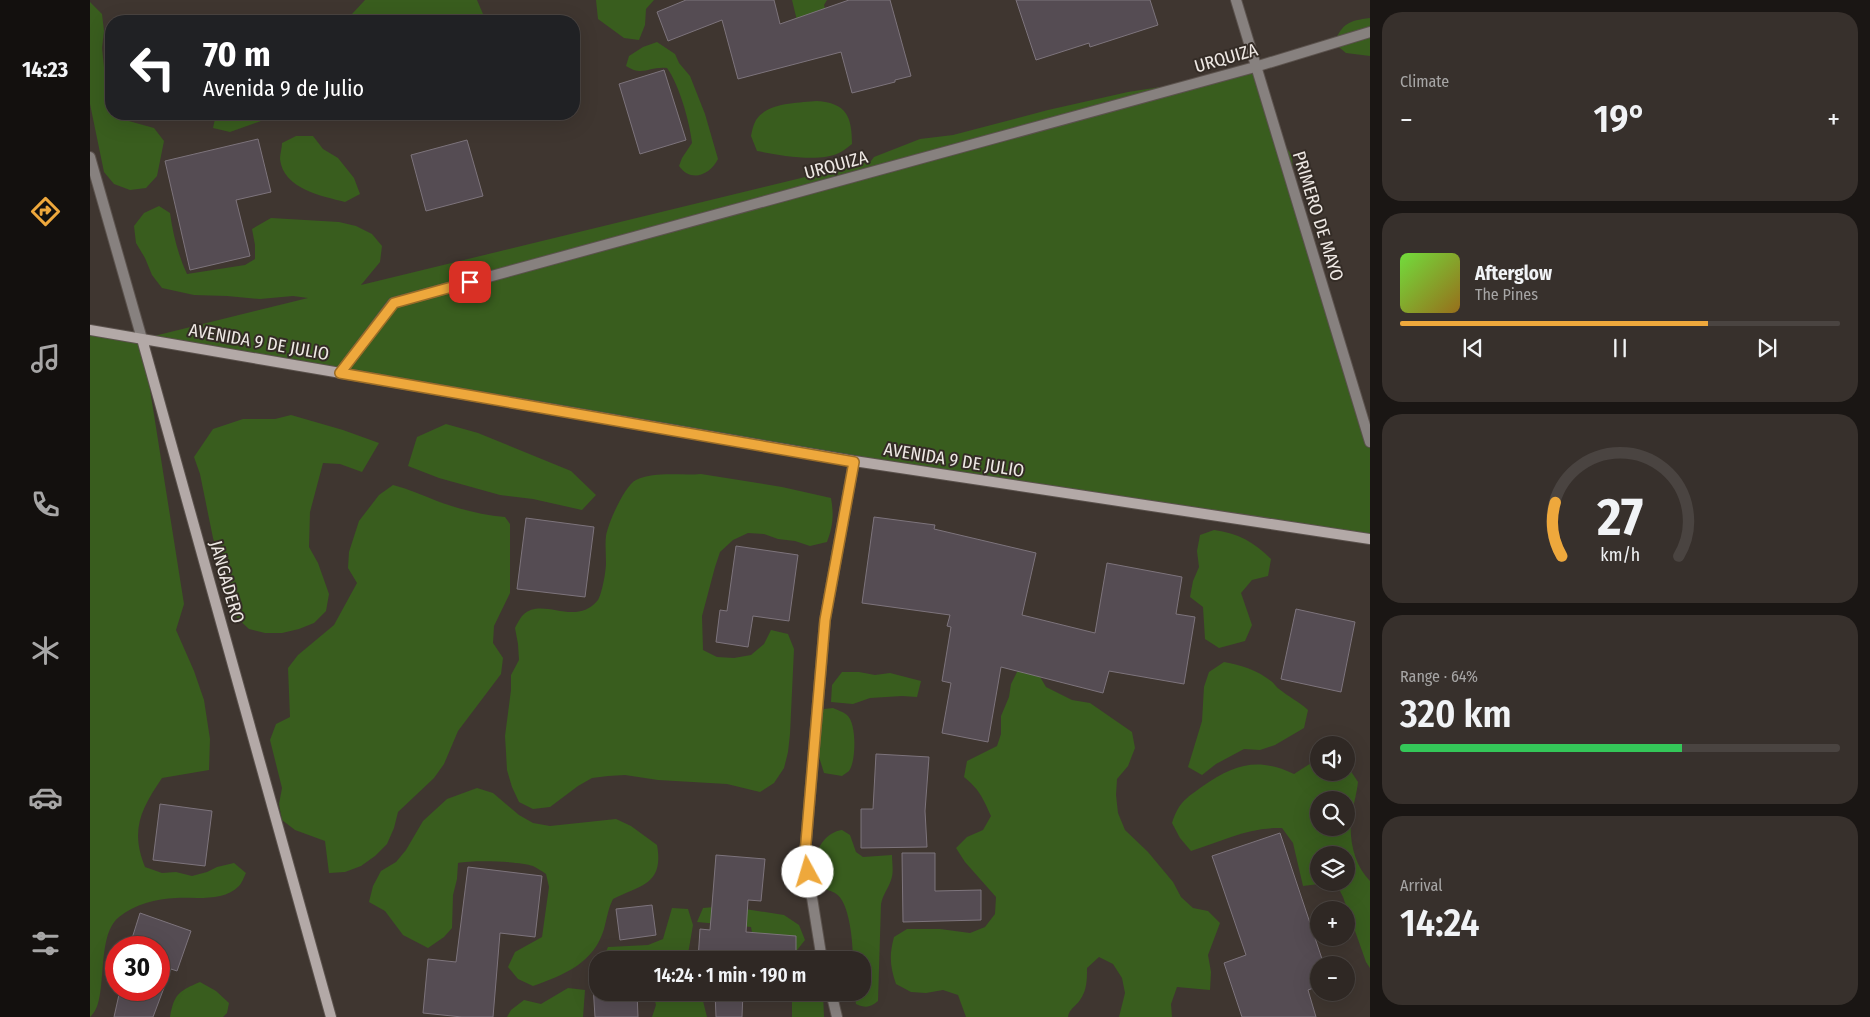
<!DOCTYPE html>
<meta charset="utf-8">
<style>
:root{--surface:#2f2824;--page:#37302c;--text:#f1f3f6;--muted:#a7a6a6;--line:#4a4441;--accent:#eea83c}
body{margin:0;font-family:"Fira Sans Condensed",sans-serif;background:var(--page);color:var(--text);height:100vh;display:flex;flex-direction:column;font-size:19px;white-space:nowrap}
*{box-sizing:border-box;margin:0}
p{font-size:16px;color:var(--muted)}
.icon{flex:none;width:28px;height:28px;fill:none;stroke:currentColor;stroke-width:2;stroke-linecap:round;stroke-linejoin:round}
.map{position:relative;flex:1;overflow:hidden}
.details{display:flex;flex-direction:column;gap:12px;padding:12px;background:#1a1614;width:500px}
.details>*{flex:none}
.top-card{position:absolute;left:15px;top:15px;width:475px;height:105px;border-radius:20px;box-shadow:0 5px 20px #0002,0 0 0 1px var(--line);background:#202124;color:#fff;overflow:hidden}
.buttons{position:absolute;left:1220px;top:736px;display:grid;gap:10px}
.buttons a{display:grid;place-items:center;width:45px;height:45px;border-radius:50%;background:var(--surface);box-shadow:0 5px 20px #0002,0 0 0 1px var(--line);font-size:25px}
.speed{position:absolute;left:15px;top:936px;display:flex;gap:10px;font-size:25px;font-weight:700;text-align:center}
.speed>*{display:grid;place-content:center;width:65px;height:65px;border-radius:50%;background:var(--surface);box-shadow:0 5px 20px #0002,0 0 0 1px var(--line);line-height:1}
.speed .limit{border:8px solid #d22;background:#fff;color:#111}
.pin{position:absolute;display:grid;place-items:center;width:42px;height:42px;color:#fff;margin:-21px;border-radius:10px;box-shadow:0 2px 8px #0006}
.me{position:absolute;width:55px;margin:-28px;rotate:354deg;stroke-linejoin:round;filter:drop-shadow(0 0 4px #0008)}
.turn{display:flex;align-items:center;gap:18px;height:105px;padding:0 15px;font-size:22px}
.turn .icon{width:65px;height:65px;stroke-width:2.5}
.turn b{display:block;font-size:35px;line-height:42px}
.big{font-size:38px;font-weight:600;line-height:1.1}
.details .tile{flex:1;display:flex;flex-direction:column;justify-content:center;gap:8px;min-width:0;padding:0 18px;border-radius:20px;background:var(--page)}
.details .dial{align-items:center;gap:0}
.dial svg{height:130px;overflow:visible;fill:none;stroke:var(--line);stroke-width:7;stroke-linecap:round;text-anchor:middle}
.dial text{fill:var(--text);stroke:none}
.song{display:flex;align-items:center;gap:15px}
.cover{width:60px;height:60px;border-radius:8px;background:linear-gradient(135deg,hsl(100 70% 55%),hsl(40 70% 35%))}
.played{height:5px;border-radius:2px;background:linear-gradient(90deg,var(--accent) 70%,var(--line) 70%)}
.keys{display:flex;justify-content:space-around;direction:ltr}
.heat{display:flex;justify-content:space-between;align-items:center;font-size:28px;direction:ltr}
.charge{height:8px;border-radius:4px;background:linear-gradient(90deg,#34c759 64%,var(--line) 0)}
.trip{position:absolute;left:499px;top:951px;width:282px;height:50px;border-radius:20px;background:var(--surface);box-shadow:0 5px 20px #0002,0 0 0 1px var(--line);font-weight:600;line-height:50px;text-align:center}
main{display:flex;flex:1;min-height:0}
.menu{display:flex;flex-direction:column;width:90px;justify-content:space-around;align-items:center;background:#13100e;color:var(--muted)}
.menu .icon{width:35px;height:35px}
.menu .on{color:var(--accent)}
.menu b{font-size:22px;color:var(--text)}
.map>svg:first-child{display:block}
.green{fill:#395d1e;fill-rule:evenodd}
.building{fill:#554c53;stroke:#7d747c}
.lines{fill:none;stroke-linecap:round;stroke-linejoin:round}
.street-casing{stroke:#5b524d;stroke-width:12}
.secondary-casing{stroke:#5b524d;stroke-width:12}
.street{stroke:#87817f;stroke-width:10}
.secondary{stroke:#b3a9a7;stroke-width:10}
.route-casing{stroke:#9b6d27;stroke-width:12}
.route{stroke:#eea83c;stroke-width:9}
.labels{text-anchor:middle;stroke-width:4;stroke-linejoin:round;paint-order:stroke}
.street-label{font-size:18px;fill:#eee8e4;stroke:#342c26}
</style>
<main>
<nav class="menu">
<b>14:23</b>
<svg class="icon on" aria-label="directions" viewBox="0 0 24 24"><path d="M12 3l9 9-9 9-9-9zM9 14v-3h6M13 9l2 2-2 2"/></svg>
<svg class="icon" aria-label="music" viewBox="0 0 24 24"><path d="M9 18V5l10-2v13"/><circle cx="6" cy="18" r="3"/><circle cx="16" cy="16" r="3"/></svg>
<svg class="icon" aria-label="phone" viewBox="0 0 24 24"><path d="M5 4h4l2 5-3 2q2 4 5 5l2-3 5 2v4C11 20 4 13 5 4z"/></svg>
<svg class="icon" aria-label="climate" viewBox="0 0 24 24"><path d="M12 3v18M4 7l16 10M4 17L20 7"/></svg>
<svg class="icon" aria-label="car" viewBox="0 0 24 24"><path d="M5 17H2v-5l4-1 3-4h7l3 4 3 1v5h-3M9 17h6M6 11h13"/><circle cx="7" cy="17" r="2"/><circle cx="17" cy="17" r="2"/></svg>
<svg class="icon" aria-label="filters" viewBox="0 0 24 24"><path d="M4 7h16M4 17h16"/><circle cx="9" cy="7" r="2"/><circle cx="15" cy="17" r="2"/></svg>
</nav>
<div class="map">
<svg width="1280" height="1017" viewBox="0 0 1280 1017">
<rect width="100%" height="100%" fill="#3f3630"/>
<path class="green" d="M275 0H387L393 14 390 21H251L262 14Z
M506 0H564L556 9 555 25 549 40 534 38 508 19Z
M702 0H737L734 5 739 21 710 33Z
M0 2 12 14 14 31 12 48 14 67 21 85V114H33L35 120 64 128 74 141 67 176 56 188 40 190 24 184 14 172 0 104Z
M1280 18V56L1256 53 1244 43C1253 23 1258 21 1280 18Z
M567 42 585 54 589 63 600 76 615 114 628 159C620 175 601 183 589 166L592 158 602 143C600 123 589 84 577 68 559 66 553 77 536 66L539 56 553 47Z
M1165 67 1188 141 1199 151 1202 157 1204 190 1280 435V539L764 461 52 339 94 604 86 630 104 671 114 700 120 739 119 770 72 778C51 809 40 830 55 867L72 873 86 872 102 876 117 872 127 867 144 863 156 873C154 877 152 883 149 886 134 902 105 897 86 898 66 899 45 904 29 917 4 937 20 1002 0 1017V330L52 339 218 298 203 296 170 299 137 296 104 295 72 288 62 275 55 258 46 243 44 226 54 213 69 206 80 213C83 234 88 255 97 274L155 265 165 259V245L162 229 181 218 249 222 266 226 282 234 292 246 290 262 271 285 781 161 784 157 830 139 863 135 958 110 1038 92 1070 87 1073 90Z
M727 101C756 103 762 116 762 144 758 147 753 151 749 153 728 163 689 155 667 151L661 136C662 131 663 125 666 120 678 102 708 103 727 101Z
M126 114H300L285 121H267L251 118 202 115 185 116 140 132 123 128Z
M206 136H223L233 149 248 158 264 178 270 194 255 202C232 196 193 189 190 159 190 154 192 148 192 143Z
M201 415 253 430 289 443 272 472 250 464 233 463 220 512 219 547 228 563 239 594 236 611 224 623 209 629 192 633H175L159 629 147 618 134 586 128 553 123 538 110 474 104 457 123 429 153 419H185Z
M356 424 388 433 481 471 506 495 492 510 443 499 410 495 349 478 318 466 327 437Z
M611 474 692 487 741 498C744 515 743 526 737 542L720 546 705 541 688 539 674 534 658 533 643 540 630 552 625 567 612 616 613 650 627 657 644 658 661 655 674 644 681 630 698 634 704 649 700 734 698 752 694 768 684 783 670 792 637 784 568 780 535 775 518 776 502 778 488 786 460 807 443 809 429 802 422 787 417 770 416 752 415 736 421 690V675L429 660 428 644 425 628C427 624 430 618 433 615 453 596 485 628 508 600 512 594 516 571 516 563 516 554 515 545 516 536 518 523 535 485 546 480 565 471 591 476 611 474Z
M303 485C318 489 332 495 347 501 368 509 392 515 415 517L420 524V593L404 626 403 643 413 658 411 674 368 731 354 764 344 778 308 812 304 828 297 844 285 856 271 866 255 872 239 873 235 841 205 830 192 820 189 804 192 788 180 740 186 724 200 717 198 668 208 655 244 625 267 583 258 568 259 552 269 521 289 495Z
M1124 530C1148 533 1164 542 1181 559L1178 576 1162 580 1151 593 1162 625 1155 641 1129 648 1115 639 1113 607 1100 597 1103 581 1109 567 1107 551 1110 535Z
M1134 662C1151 665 1167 670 1181 681 1184 683 1186 687 1189 689 1199 697 1208 701 1218 710L1214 728 1185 745 1170 750 1154 749 1126 764 1112 775 1098 767 1112 721 1114 687 1119 672Z
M942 663 956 687 982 700 1000 703 1042 732 1045 748 1038 766 1027 779 1026 795 1028 813 1035 830 1058 852 1083 882 1091 897 1103 908 1118 911 1130 923 1118 955 1121 972 1120 990 1087 987 1081 1004 1082 1017H1029L1035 993 1032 978 1023 964 1009 957 997 968C997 980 997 990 990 1000 986 1006 979 1009 978 1017H876L868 995 853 990 836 993 821 992 806 984C800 967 799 955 804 937L817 929H850L880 933 895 927 905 914 906 897 875 862 866 848 877 837 893 830 901 816C893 798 889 789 874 777L877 761 907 746 911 734V716L919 697 921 684 929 668Z
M752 672H769L785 675 800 673 831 681 827 697 812 696 780 698 763 704 741 702 742 685Z
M743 708C747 710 754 712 757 715 767 723 766 762 759 771 757 773 754 774 752 776L734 773 729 757V741L731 733 730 716 734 709Z
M1229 758V772H1256V764L1268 782C1267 792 1264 802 1262 813 1258 836 1263 864 1280 881V968L1276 962 1253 897 1246 883 1256 882V855H1229V882L1237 883 1213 886 1203 843 1192 828C1159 827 1132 841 1101 851L1090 838 1082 823C1089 802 1095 799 1113 786 1144 764 1169 757 1204 774ZM1229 800H1256V828H1229Z
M387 788 403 793 429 815 443 823 460 826 526 819 541 826 567 845C574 884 552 885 523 899 518 909 517 918 514 929 504 963 474 975 443 986L428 979 418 967 425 952 452 937 459 887 456 874C452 871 447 868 443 866 429 861 383 860 368 863L367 879 363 895 362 928 354 937 338 948 313 935 295 911 279 902 283 886 291 871 306 862 316 850 333 821 357 799Z
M752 830 760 835 766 852 773 857 802 855C802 863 804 872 801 880 798 889 793 894 791 904L788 1001C780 1008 775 1008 766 1004L764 993 772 992V960H763C763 944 760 901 745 893 740 890 735 890 730 887 728 879 725 871 725 863 726 847 737 832 752 830Z
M636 906 694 915 709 925 715 940 704 954 663 938 661 927 607 922 613 908Z
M582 908 598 909 603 925 597 960H512L518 947 558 945 573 939Z
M110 982 126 991 139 1003 137 1013 133 1017H80C84 994 89 991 110 982Z
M478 988 495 990 493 1017H417L421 1010 434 1000 451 1004Z
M563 993H611L617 1017H562L566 1005Z
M700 993H733L734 1017H702V998Z"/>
<path class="building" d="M596 0H684L690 24 759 0H800L821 76 805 80V82L762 93 751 52 648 79 632 20 578 41 567 12Z
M926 0H1060L1068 25 1000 47 999 43 946 60Z
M574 70 596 140 550 154 529 84Z
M168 139 181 192 146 200 160 256 100 270 75 161Z
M377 140 393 196 336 211 321 155Z
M784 517 845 525 844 529 946 553 932 615 1005 633 1017 563 1092 577 1086 614 1105 617 1094 684 1019 671 1013 693 911 667 898 742 852 733 861 683 852 681 861 627 857 626 860 615 772 603Z
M436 518 504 527 495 597 427 589Z
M646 546 708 555 699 621 663 616 658 647 626 642 630 610 637 611Z
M1206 609 1265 622 1251 692 1191 679Z
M786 754 839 757 835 811 837 847 771 848V809H783Z
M70 804 122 811 115 866 63 860Z
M1190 833 1234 965H1229V986L1218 990 1226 1017H1152L1134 963 1156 955 1122 856Z
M812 853H845V891L891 890V920L813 922Z
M626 855 675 859 671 901 658 900 656 932 706 936V960H608L610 929 620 930Z
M378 867 452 876 445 937 410 933 403 1017H372L333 1013 338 959 366 962Z
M562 905 566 935 530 940 526 909Z
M50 913 101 931 87 971 81 969 63 1017H24L30 990H69V948H39Z
M503 985H508V992H547L548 1017H505Z
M625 992H653L652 1017H626Z"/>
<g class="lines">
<g class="street-casing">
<path id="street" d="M1146 0 1280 442
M0 157 52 339
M250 373 303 303 1165 67 1280 32
M732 960 715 854 735 620 764 461
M741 992 747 1017"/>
</g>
<g class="secondary-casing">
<path id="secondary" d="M0 330 764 461 1280 539
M52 339 241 1017"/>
</g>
<use href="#street" class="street"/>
<use href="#secondary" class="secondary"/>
</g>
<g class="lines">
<g class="route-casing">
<path id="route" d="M380 282 304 303 250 373 764 462 735 620 715 854 718 872"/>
</g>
<use href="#route" class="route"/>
</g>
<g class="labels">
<g class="street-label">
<text transform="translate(1136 58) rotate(-16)" y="6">URQUIZA</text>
<text transform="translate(746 165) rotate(-15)" y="6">URQUIZA</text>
<text transform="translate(1228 216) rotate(73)" y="6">PRIMERO DE MAYO</text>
<text transform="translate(169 342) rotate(10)" y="6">AVENIDA 9 DE JULIO</text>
<text transform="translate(864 460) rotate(9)" y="6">AVENIDA 9 DE JULIO</text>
<text transform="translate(137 582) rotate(74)" y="6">JANGADERO</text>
</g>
</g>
</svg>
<div class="buttons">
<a><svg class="icon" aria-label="sound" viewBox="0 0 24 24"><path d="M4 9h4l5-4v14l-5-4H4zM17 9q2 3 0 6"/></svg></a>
<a><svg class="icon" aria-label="search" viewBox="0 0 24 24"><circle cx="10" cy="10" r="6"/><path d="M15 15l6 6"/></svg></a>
<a><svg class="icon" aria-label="layers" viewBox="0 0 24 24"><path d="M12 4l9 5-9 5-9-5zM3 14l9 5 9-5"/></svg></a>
<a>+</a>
<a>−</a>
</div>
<div class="speed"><div class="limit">30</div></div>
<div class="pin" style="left:380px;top:282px;background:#d93025"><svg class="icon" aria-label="arrive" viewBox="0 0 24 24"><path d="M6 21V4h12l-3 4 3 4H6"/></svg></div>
<svg class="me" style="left:718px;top:872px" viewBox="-20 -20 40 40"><circle r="19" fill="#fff"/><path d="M0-13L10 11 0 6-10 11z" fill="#eea83c"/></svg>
<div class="trip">14:24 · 1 min · 190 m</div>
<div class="top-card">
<div class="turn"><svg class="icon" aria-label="left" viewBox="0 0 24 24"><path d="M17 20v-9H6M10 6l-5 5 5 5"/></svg><div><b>70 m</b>Avenida 9 de Julio</div></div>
</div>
</div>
<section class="details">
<div class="tile"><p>Climate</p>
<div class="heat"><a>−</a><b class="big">19°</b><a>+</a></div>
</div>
<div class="tile">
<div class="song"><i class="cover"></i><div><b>Afterglow</b><p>The Pines</p></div></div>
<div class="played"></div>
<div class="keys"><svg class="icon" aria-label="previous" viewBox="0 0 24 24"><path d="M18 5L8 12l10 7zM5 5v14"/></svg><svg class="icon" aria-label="pause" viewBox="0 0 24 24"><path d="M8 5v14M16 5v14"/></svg><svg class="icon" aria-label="next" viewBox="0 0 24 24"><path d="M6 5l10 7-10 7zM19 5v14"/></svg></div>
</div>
<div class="tile dial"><svg viewBox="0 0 100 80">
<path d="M14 69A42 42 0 1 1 86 69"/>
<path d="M14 69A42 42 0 0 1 10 36" stroke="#eea83c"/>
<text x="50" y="56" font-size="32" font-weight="700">27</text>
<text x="50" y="72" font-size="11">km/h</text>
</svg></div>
<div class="tile"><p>Range · 64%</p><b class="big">320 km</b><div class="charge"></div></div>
<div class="tile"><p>Arrival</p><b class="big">14:24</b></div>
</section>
</main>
